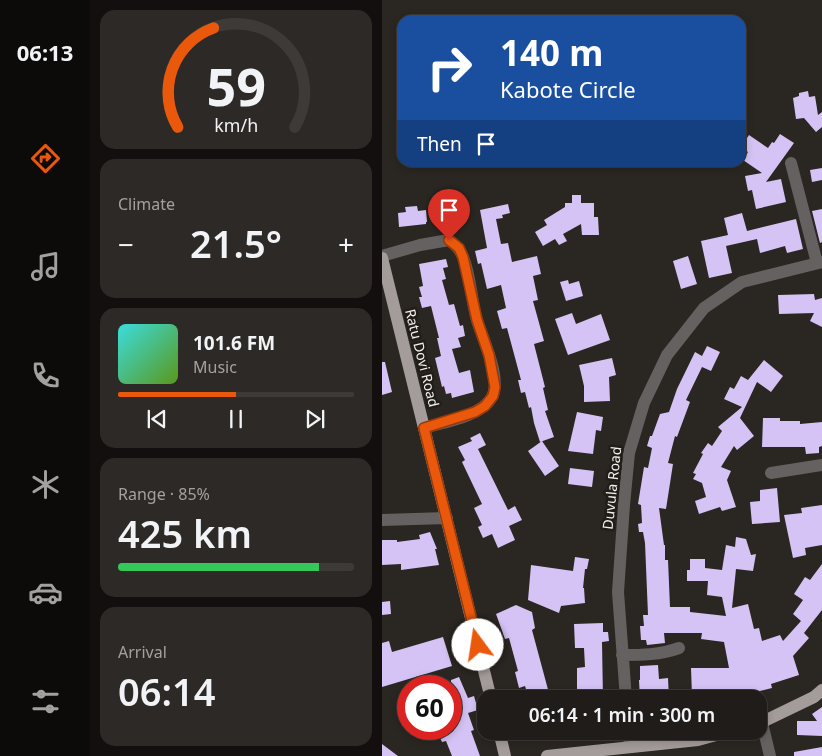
<!DOCTYPE html>
<meta charset="utf-8">
<style>
:root{--surface:#201c19;--page:#2d2926;--text:#f1f3f6;--muted:#a2a1a2;--line:#3d3a38;--accent:#ea580c}
body{margin:0;font-family:"Noto Sans",sans-serif;background:var(--page);color:var(--text);height:100vh;display:flex;flex-direction:column;font-size:19px;white-space:nowrap}
*{box-sizing:border-box;margin:0}
p{font-size:16px;color:var(--muted)}
.icon{flex:none;width:28px;height:28px;fill:none;stroke:currentColor;stroke-width:2;stroke-linecap:round;stroke-linejoin:round}
.map{position:relative;flex:1;overflow:hidden}
.sheet{display:flex;flex-direction:column;gap:10px;padding:10px;background:#120f0e;width:292px}
.sheet>*{flex:none}
.hud{position:absolute;left:15px;top:15px;width:349px;height:152px;border-radius:15px;box-shadow:0 2px 8px #0003,0 0 0 1px var(--line);background:#1a4fa0;color:#fff;overflow:hidden}
.speed{position:absolute;left:15px;top:675px;display:flex;gap:10px;font-size:25px;font-weight:700;text-align:center}
.speed>*{display:grid;place-content:center;width:65px;height:65px;border-radius:50%;background:var(--surface);box-shadow:0 2px 8px #0003,0 0 0 1px var(--line);line-height:1}
.speed .limit{border:8px solid #d22;background:#fff;color:#111}
.pin{position:absolute;display:grid;place-items:center;width:42px;height:42px;color:#fff;margin:-51px -21px;border-radius:50% 50% 50% 0;rotate:-45deg;box-shadow:0 0 5px #0007}
.pin .icon{rotate:45deg}
.me{position:absolute;width:55px;margin:-28px;rotate:346deg;stroke-linejoin:round;filter:drop-shadow(0 0 4px #0008)}
.turn{display:flex;align-items:center;gap:18px;height:105px;padding:0 20px;font-size:22px}
.turn .icon{width:65px;height:65px;stroke-width:2.5}
.turn b{display:block;font-size:35px;line-height:42px}
.then{display:flex;align-items:center;height:48px;padding:0 20px;background:#0003;gap:10px;font-size:19px}
.big{font-size:38px;font-weight:600;line-height:1.1}
.sheet .tile{flex:1;display:flex;flex-direction:column;justify-content:center;gap:8px;min-width:0;padding:0 18px;border-radius:15px;background:var(--page)}
.sheet .dial{align-items:center;gap:0}
.dial svg{height:130px;overflow:visible;fill:none;stroke:var(--line);stroke-width:7;stroke-linecap:round;text-anchor:middle}
.dial text{fill:var(--text);stroke:none}
.song{display:flex;align-items:center;gap:15px}
.cover{width:60px;height:60px;border-radius:8px;background:linear-gradient(135deg,hsl(180 70% 55%),hsl(90 70% 35%))}
.played{height:5px;border-radius:2px;background:linear-gradient(90deg,var(--accent) 50%,var(--line) 50%)}
.keys{display:flex;justify-content:space-around;direction:ltr}
.heat{display:flex;justify-content:space-between;align-items:center;font-size:28px;direction:ltr}
.charge{height:8px;border-radius:4px;background:linear-gradient(90deg,#34c759 85%,var(--line) 0)}
.trip{position:absolute;left:95px;top:690px;width:290px;height:50px;border-radius:15px;background:var(--surface);box-shadow:0 2px 8px #0003,0 0 0 1px var(--line);font-weight:600;line-height:50px;text-align:center}
main{display:flex;flex:1;min-height:0}
.tab-bar{display:flex;flex-direction:column;width:90px;justify-content:space-around;align-items:center;background:#0d0b0a;color:var(--muted)}
.tab-bar .icon{width:35px;height:35px}
.tab-bar .on{color:var(--accent)}
.tab-bar b{font-size:22px;color:var(--text)}
.map>svg:first-child{display:block}
.building{fill:#d4c3f4}
.lines{fill:none;stroke-linecap:round;stroke-linejoin:round}
.minor{stroke:#656161;stroke-width:12}
.major{stroke:#a49c9b;stroke-width:12}
.route-casing{stroke:#983908;stroke-width:12}
.route{stroke:#ea580c;stroke-width:9}
.labels{text-anchor:middle;stroke-width:5;stroke-linejoin:round;paint-order:stroke}
.street-label{font-size:14px;fill:#f3f0ed;stroke:#211d18}
</style>
<main>
<nav class="tab-bar">
<b>06:13</b>
<svg class="icon on" aria-label="directions" viewBox="0 0 24 24"><path d="M12 3l9 9-9 9-9-9zM9 14v-3h6M13 9l2 2-2 2"/></svg>
<svg class="icon" aria-label="music" viewBox="0 0 24 24"><path d="M9 18V5l10-2v13"/><circle cx="6" cy="18" r="3"/><circle cx="16" cy="16" r="3"/></svg>
<svg class="icon" aria-label="phone" viewBox="0 0 24 24"><path d="M5 4h4l2 5-3 2q2 4 5 5l2-3 5 2v4C11 20 4 13 5 4z"/></svg>
<svg class="icon" aria-label="climate" viewBox="0 0 24 24"><path d="M12 3v18M4 7l16 10M4 17L20 7"/></svg>
<svg class="icon" aria-label="car" viewBox="0 0 24 24"><path d="M5 17H2v-5l4-1 3-4h7l3 4 3 1v5h-3M9 17h6M6 11h13"/><circle cx="7" cy="17" r="2"/><circle cx="17" cy="17" r="2"/></svg>
<svg class="icon" aria-label="filters" viewBox="0 0 24 24"><path d="M4 7h16M4 17h16"/><circle cx="9" cy="7" r="2"/><circle cx="15" cy="17" r="2"/></svg>
</nav>
<section class="sheet">
<div class="tile dial"><svg viewBox="0 0 100 80">
<path d="M14 69A42 42 0 1 1 86 69"/>
<path d="M14 69A42 42 0 0 1 36 8" stroke="#ea580c"/>
<text x="50" y="56" font-size="32" font-weight="700">59</text>
<text x="50" y="72" font-size="11">km/h</text>
</svg></div>
<div class="tile"><p>Climate</p>
<div class="heat"><a>−</a><b class="big">21.5°</b><a>+</a></div>
</div>
<div class="tile">
<div class="song"><i class="cover"></i><div><b>101.6 FM</b><p>Music</p></div></div>
<div class="played"></div>
<div class="keys"><svg class="icon" aria-label="previous" viewBox="0 0 24 24"><path d="M18 5L8 12l10 7zM5 5v14"/></svg><svg class="icon" aria-label="pause" viewBox="0 0 24 24"><path d="M8 5v14M16 5v14"/></svg><svg class="icon" aria-label="next" viewBox="0 0 24 24"><path d="M6 5l10 7-10 7zM19 5v14"/></svg></div>
</div>
<div class="tile"><p>Range · 85%</p><b class="big">425 km</b><div class="charge"></div></div>
<div class="tile"><p>Arrival</p><b class="big">06:14</b></div>
</section>
<div class="map">
<svg width="440" height="756" viewBox="0 0 440 756">
<rect width="100%" height="100%" fill="#2a2621"/>
<path class="building" d="M426 91 427 97 433 96 436 115 440 112V127L434 132 422 118 414 119 411 98 417 96V93Z
M398 134 412 143 384 182 399 179 404 202 374 209 370 190 366 191 363 176 380 173 361 160 366 152 359 147 367 135 386 148 390 142 392 143Z
M440 168V180L430 182 428 170Z
M190 195H199V203H212V217H216L217 235H200L199 224 181 234 185 241 177 245 173 239 161 246 153 232 165 225 162 220 183 207V203H190Z
M126 204 128 213 120 215 121 218 114 219 119 244 126 243 130 262 155 256 159 274 151 276 156 300 151 301 162 341 152 344 163 387 161 388 166 410 163 411 172 437 158 442 152 423 149 407 147 408 143 392 139 393 136 380H139L125 328 120 329 115 311 124 308 119 285 105 289 99 263 96 264 93 251 105 248 98 210Z
M35 206 36 211 44 210 45 222H44V224L17 227 16 213 24 212 23 207Z
M440 209V242L438 243 430 211Z
M360 213 365 231 414 219 421 249 405 253 403 246 378 253 375 239 344 246 350 273 327 278 319 241 346 235 342 218Z
M306 256 315 284 299 289 291 261Z
M64 259 66 267 61 268 64 279 60 280 67 305 72 304 78 326 81 325 83 336 76 338 79 347 70 349 77 373 88 370 92 392 70 398 69 393 64 394 62 386 60 387 53 358 59 356 55 338H57L49 306 40 308 37 297H40L37 287 41 286 37 264Z
M186 280 187 284 197 281 201 296 184 301 178 282Z
M432 294 433 300 440 298V327L428 321 432 313 397 314 396 295Z
M190 313 194 324 219 314 228 340 186 355 173 319Z
M325 346 338 352 329 371 320 367 304 400 308 402 295 437 293 436 286 463 291 464 284 509 277 508 282 545H283V560H286L288 607H308V612L344 616 340 597 325 595 326 581H305V570H308V559H323V568L340 570 344 545 353 547 354 537 364 539 369 555 374 554 371 571 354 569 350 608 366 604 372 629 377 628 380 641 398 635 401 641 419 621 411 614 421 600 412 594 423 577 428 580 440 564V610L422 633 427 638 411 656 417 675 389 684 390 688 349 698 310 697 309 668H347L342 642 319 639 320 633H282L283 643 265 645 264 640H259L258 626H262L261 615H266L263 543 261 532H257L256 524 260 523 259 505 256 504 262 467 266 468 270 448 265 446 268 436H270L278 414 287 412 295 389 313 352 320 356Z
M230 358 234 375 227 377 228 401 202 402V386L197 365Z
M382 360 401 376 389 392 375 382 358 418 372 436 355 450 352 446 339 467 349 471 345 480 354 507 340 511 338 507 317 514 313 501 324 497 320 483 311 479 314 474 311 473 321 454 319 453 326 443 330 446 340 431 336 427 360 407 342 399 348 387 352 389 359 376 366 380Z
M0 362H3L10 392 0 395Z
M195 412 221 417 219 431 214 430 211 454 186 451Z
M381 418H398V421H418V424L440 422V446L437 447V453L424 454 423 447H380Z
M98 433 104 445 96 449 126 510 133 506 140 520 127 526 133 540 116 548 110 534 101 538 96 527 100 525 92 508 100 504 80 462 83 460 76 447 90 441 88 438Z
M160 441 177 466 163 476 146 451Z
M188 468 212 471 210 487 186 484Z
M395 488 398 522 370 524 368 502 378 501V490Z
M440 505V545L423 548 424 555 411 558 402 515 420 513 419 508Z
M48 532 55 549H53L57 565 19 570V564L0 565V540H15V542L38 539 37 535Z
M193 557 207 559 205 569H203L201 588H202L203 603 179 606 177 613 146 600 149 565 191 571Z
M8 601 9 614 0 615V602Z
M134 605 150 612 153 628 150 630 168 697 161 699H147L143 686 137 688 133 672 136 671 127 638 123 639 114 614Z
M221 623V632H226L227 641 220 642 221 699H195V668L203 667 202 648H193L192 624Z
M61 637 70 666 0 687V643L7 641 10 652Z
M276 665 277 679 286 678 287 699H258L257 680H258V666Z
M77 677 86 698 92 696 96 710 86 713 92 730 89 731 98 756H70L64 741 60 742 54 729H69V725L71 724 69 717V680Z
M440 707V736L415 735V721H435L430 714Z
M0 744 16 756H0Z
M440 747V756H412V752Z"/>
<g class="lines">
<path class="minor" d="M409 163 435 263
M0 256 38 245 67 240C73 245 78 249 81 257 89 277 89 300 95 320 101 340 120 379 110 397 100 416 62 422 42 428
M389 473 440 465
M0 520 65 518
M240 655C259 655 278 655 297 648
M244 699 236 592 242 505 247 453 262 403 285 355 322 308 360 282 440 262
M380 723 388 756
M247 731 248 747"/>
<path class="major" d="M0 258 109 699
M376 724 432 697 440 690
M117 731 123 756
M165 756 316 740 349 731"/>
</g>
<g class="lines">
<g class="route-casing">
<path id="route" d="M67 240 77 248 81 257 95 320 107 355 113 387 111 396 103 406 93 412 42 428 96 645"/>
</g>
<use href="#route" class="route"/>
</g>
<g class="labels">
<g class="street-label">
<text transform="translate(40 358) rotate(76)" y="5">Ratu Dovi Road</text>
<text transform="translate(230 488) rotate(-84)" y="5">Duvula Road</text>
</g>
</g>
</svg>
<div class="speed"><div class="limit">60</div></div>
<div class="pin" style="left:67px;top:240px;background:#d93025"><svg class="icon" aria-label="arrive" viewBox="0 0 24 24"><path d="M6 21V4h12l-3 4 3 4H6"/></svg></div>
<svg class="me" style="left:96px;top:645px" viewBox="-20 -20 40 40"><circle r="19" fill="#fff"/><path d="M0-13L10 11 0 6-10 11z" fill="#ea580c"/></svg>
<div class="trip">06:14 · 1 min · 300 m</div>
<div class="hud">
<div class="turn"><svg class="icon" aria-label="right" viewBox="0 0 24 24"><path d="M7 20v-9h11M14 6l5 5-5 5"/></svg><div><b>140 m</b>Kabote Circle</div></div>
<div class="then">Then<svg class="icon" aria-label="arrive" viewBox="0 0 24 24"><path d="M6 21V4h12l-3 4 3 4H6"/></svg></div>
</div>
</div>
</main>
